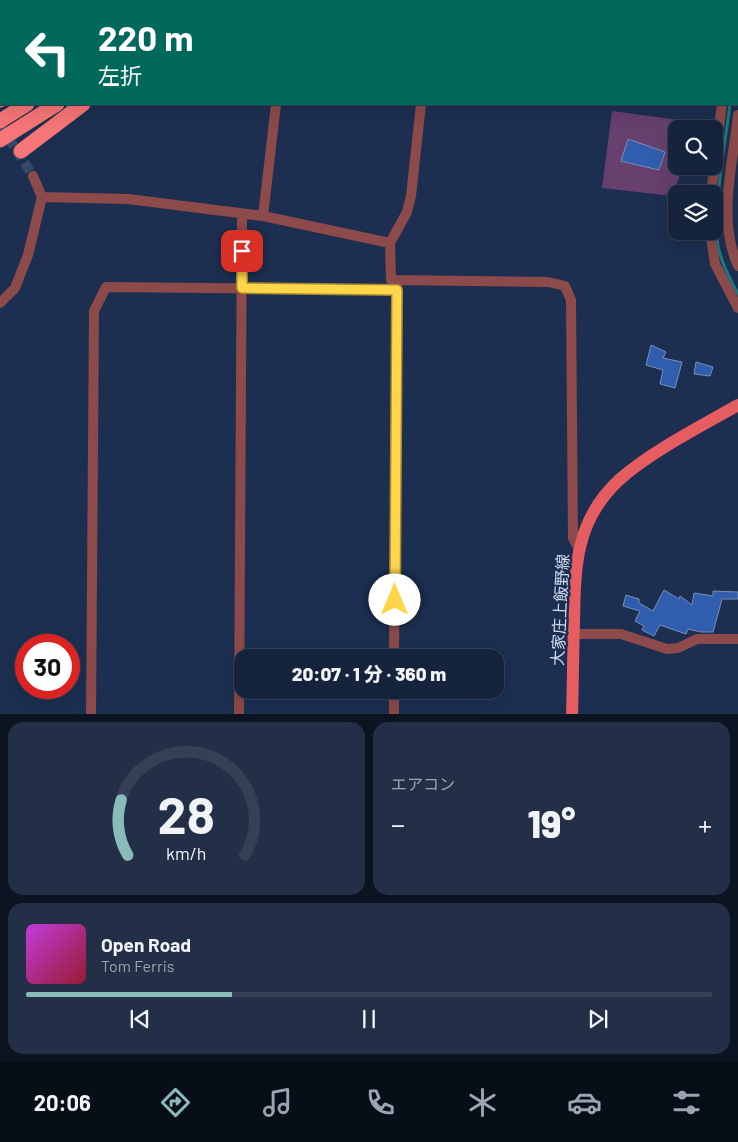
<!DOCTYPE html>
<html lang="ja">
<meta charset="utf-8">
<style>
:root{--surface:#15233c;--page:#222f47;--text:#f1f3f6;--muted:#9da4af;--line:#344056;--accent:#8bbbb9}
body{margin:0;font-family:Barlow,"Noto Sans JP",sans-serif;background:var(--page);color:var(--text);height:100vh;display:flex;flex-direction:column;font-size:19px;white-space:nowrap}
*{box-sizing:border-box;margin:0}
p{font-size:16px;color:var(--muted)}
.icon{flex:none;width:28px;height:28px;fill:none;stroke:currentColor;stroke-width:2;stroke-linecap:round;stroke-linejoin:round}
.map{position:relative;height:714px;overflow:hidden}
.side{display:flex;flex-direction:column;gap:8px;padding:8px;background:#0c1321;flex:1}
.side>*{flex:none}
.banner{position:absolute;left:0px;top:0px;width:739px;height:105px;box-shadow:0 5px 20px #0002,0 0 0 1px var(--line);background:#00695c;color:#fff;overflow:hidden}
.fabs{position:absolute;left:668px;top:120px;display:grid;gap:10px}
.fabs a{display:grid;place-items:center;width:55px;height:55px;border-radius:10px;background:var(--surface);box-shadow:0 5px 20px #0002,0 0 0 1px var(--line);font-size:25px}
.speed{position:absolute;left:15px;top:634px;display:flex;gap:10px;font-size:25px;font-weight:700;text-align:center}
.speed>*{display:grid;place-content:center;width:65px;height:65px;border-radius:50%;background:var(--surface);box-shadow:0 5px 20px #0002,0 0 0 1px var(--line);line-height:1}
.speed .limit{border:8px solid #d22;background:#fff;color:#111}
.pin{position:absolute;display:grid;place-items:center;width:42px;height:42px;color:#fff;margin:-21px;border-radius:10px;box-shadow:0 2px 8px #0006}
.me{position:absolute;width:55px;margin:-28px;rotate:0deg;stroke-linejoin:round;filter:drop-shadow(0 0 4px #0008)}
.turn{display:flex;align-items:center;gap:18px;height:105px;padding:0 15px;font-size:22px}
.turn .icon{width:65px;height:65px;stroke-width:2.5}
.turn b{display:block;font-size:35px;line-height:42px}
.big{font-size:38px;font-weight:800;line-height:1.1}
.side .tile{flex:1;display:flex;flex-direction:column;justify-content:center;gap:8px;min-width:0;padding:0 18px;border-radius:15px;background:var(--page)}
.side .dial{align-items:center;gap:0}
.dial svg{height:130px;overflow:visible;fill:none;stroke:var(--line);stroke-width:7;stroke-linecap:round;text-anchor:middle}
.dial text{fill:var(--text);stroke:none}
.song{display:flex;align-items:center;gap:15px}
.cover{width:60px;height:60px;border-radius:8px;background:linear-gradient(135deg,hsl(290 70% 55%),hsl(350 70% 35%))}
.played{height:5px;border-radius:2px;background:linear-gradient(90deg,var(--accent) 30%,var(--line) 30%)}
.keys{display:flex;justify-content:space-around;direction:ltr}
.heat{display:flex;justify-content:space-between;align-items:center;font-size:28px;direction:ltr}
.side .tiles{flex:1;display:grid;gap:8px;grid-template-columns:1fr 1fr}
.tile:last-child{grid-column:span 2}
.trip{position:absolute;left:234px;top:649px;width:270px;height:50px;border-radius:15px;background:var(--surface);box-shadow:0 5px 20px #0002,0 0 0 1px var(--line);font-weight:800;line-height:50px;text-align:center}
.menu{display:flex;height:80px;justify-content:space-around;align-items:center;background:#080e18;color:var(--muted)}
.menu .icon{width:35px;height:35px}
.menu .active{color:var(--accent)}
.menu b{font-size:22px;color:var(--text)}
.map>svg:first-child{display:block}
.green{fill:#67406e}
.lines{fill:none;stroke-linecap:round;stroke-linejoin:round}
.stream{stroke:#197a7f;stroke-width:3}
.building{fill:#305dae;stroke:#788fb7}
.minor-tunnel{stroke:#374969;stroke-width:10;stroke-dasharray:10 5;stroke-linecap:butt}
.minor{stroke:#8c4a4a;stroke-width:10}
.major{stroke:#e55d61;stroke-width:12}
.highway{stroke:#f67576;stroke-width:15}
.route-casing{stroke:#a68a30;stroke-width:12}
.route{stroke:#ffd54a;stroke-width:9}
.labels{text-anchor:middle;stroke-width:5;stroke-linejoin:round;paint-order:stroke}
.street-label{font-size:16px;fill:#d2def4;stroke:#1c2f50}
</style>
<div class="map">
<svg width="738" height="715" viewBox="0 0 738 715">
<rect width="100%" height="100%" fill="#1c2f50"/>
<path class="green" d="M612 111 686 121V129H676V166H683L673 196 602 188Z"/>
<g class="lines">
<path class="stream" d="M738 42V38
M730 104C725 146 715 194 717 237 718 257 729 277 738 294"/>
</g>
<path class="building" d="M628 139 665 152 659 170 621 161Z
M651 345 666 352 663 358 682 362 675 388 660 384 663 370 646 365Z
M696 362 713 367 710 376 694 374Z
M664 590 679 599 680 596 692 605 694 593 713 596V591L738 592V599H722L713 632H701L688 629 686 634 660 625 654 636 642 630 644 626 635 621 640 611 623 606 626 595 639 599V603L653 611Z"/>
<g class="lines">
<path class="minor-tunnel" d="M0 125 33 176"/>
<path class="minor" d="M27 0V1
M127 1 129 0
M288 1V0
M428 1V0
M735 1V0
M0 67H1
M421 104 411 196 407 212 390 243 391 280 548 282 565 286 571 300 573 538 579 549
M738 115C733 163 717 220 738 266
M711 194 722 104
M42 197 128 199 263 216 390 243
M263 216 276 104
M710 231 715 264 738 308
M0 303 15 288 28 255 42 197 33 176
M573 634H621L667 649 678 648 697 639H738
M394 658 397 284
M91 715 94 311 106 287 397 290
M239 715 242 214
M394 715V690"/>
<path class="major" d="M572 715C573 684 573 654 574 623 575 567 575 521 619 480 650 452 701 426 738 405"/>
<path class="highway" d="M182 1 184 0
M222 1 224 0
M0 100 1 99
M0 121 27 104
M0 140 57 104
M21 151 83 104"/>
</g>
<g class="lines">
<g class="route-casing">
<path id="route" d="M242 251V288L397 290 395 600"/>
</g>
<use href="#route" class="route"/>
</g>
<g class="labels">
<g class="street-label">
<text transform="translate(560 610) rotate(-87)" y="6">大家庄上飯野線</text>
</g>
</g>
</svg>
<div class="fabs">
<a><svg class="icon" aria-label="search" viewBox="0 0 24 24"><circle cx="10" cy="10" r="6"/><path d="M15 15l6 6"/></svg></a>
<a><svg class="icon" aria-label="layers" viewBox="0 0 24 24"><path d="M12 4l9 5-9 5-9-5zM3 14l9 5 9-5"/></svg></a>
</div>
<div class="speed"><div class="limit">30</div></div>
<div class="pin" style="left:242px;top:251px;background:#d93025"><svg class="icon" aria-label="arrive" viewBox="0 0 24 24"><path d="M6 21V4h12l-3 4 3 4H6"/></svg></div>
<svg class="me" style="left:395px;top:600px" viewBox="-20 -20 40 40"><circle r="19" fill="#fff"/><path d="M0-13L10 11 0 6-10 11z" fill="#ffd54a"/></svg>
<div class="trip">20:07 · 1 分 · 360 m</div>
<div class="banner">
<div class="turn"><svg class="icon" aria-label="left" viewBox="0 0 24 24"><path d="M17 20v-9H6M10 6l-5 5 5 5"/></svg><div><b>220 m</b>左折</div></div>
</div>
</div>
<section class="side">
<div class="tiles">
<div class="tile dial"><svg viewBox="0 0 100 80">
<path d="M14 69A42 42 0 1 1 86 69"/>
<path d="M14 69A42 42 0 0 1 10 35" stroke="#8bbbb9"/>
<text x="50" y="56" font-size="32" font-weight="700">28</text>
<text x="50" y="72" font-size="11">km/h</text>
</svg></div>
<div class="tile"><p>エアコン</p>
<div class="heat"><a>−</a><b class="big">19°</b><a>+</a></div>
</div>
<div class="tile">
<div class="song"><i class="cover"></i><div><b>Open Road</b><p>Tom Ferris</p></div></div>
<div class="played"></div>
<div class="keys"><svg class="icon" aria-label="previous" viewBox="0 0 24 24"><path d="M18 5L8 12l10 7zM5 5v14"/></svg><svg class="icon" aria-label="pause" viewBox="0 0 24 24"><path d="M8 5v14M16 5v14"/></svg><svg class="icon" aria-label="next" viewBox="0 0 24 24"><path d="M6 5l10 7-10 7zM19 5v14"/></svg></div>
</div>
</div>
</section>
<nav class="menu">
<b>20:06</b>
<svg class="icon active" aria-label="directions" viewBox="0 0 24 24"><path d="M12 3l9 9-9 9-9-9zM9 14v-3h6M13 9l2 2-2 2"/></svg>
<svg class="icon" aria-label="music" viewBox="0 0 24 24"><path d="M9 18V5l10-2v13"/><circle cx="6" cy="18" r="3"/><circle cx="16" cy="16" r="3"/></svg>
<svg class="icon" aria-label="phone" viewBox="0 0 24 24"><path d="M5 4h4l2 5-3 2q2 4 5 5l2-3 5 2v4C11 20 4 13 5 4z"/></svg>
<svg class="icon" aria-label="climate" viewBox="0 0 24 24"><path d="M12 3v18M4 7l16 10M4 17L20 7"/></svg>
<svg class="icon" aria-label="car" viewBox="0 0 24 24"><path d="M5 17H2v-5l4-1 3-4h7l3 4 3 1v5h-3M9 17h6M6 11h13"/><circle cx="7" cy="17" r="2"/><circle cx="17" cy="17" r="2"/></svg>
<svg class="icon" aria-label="filters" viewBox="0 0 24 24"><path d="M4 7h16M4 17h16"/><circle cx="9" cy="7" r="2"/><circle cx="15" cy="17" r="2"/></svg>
</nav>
